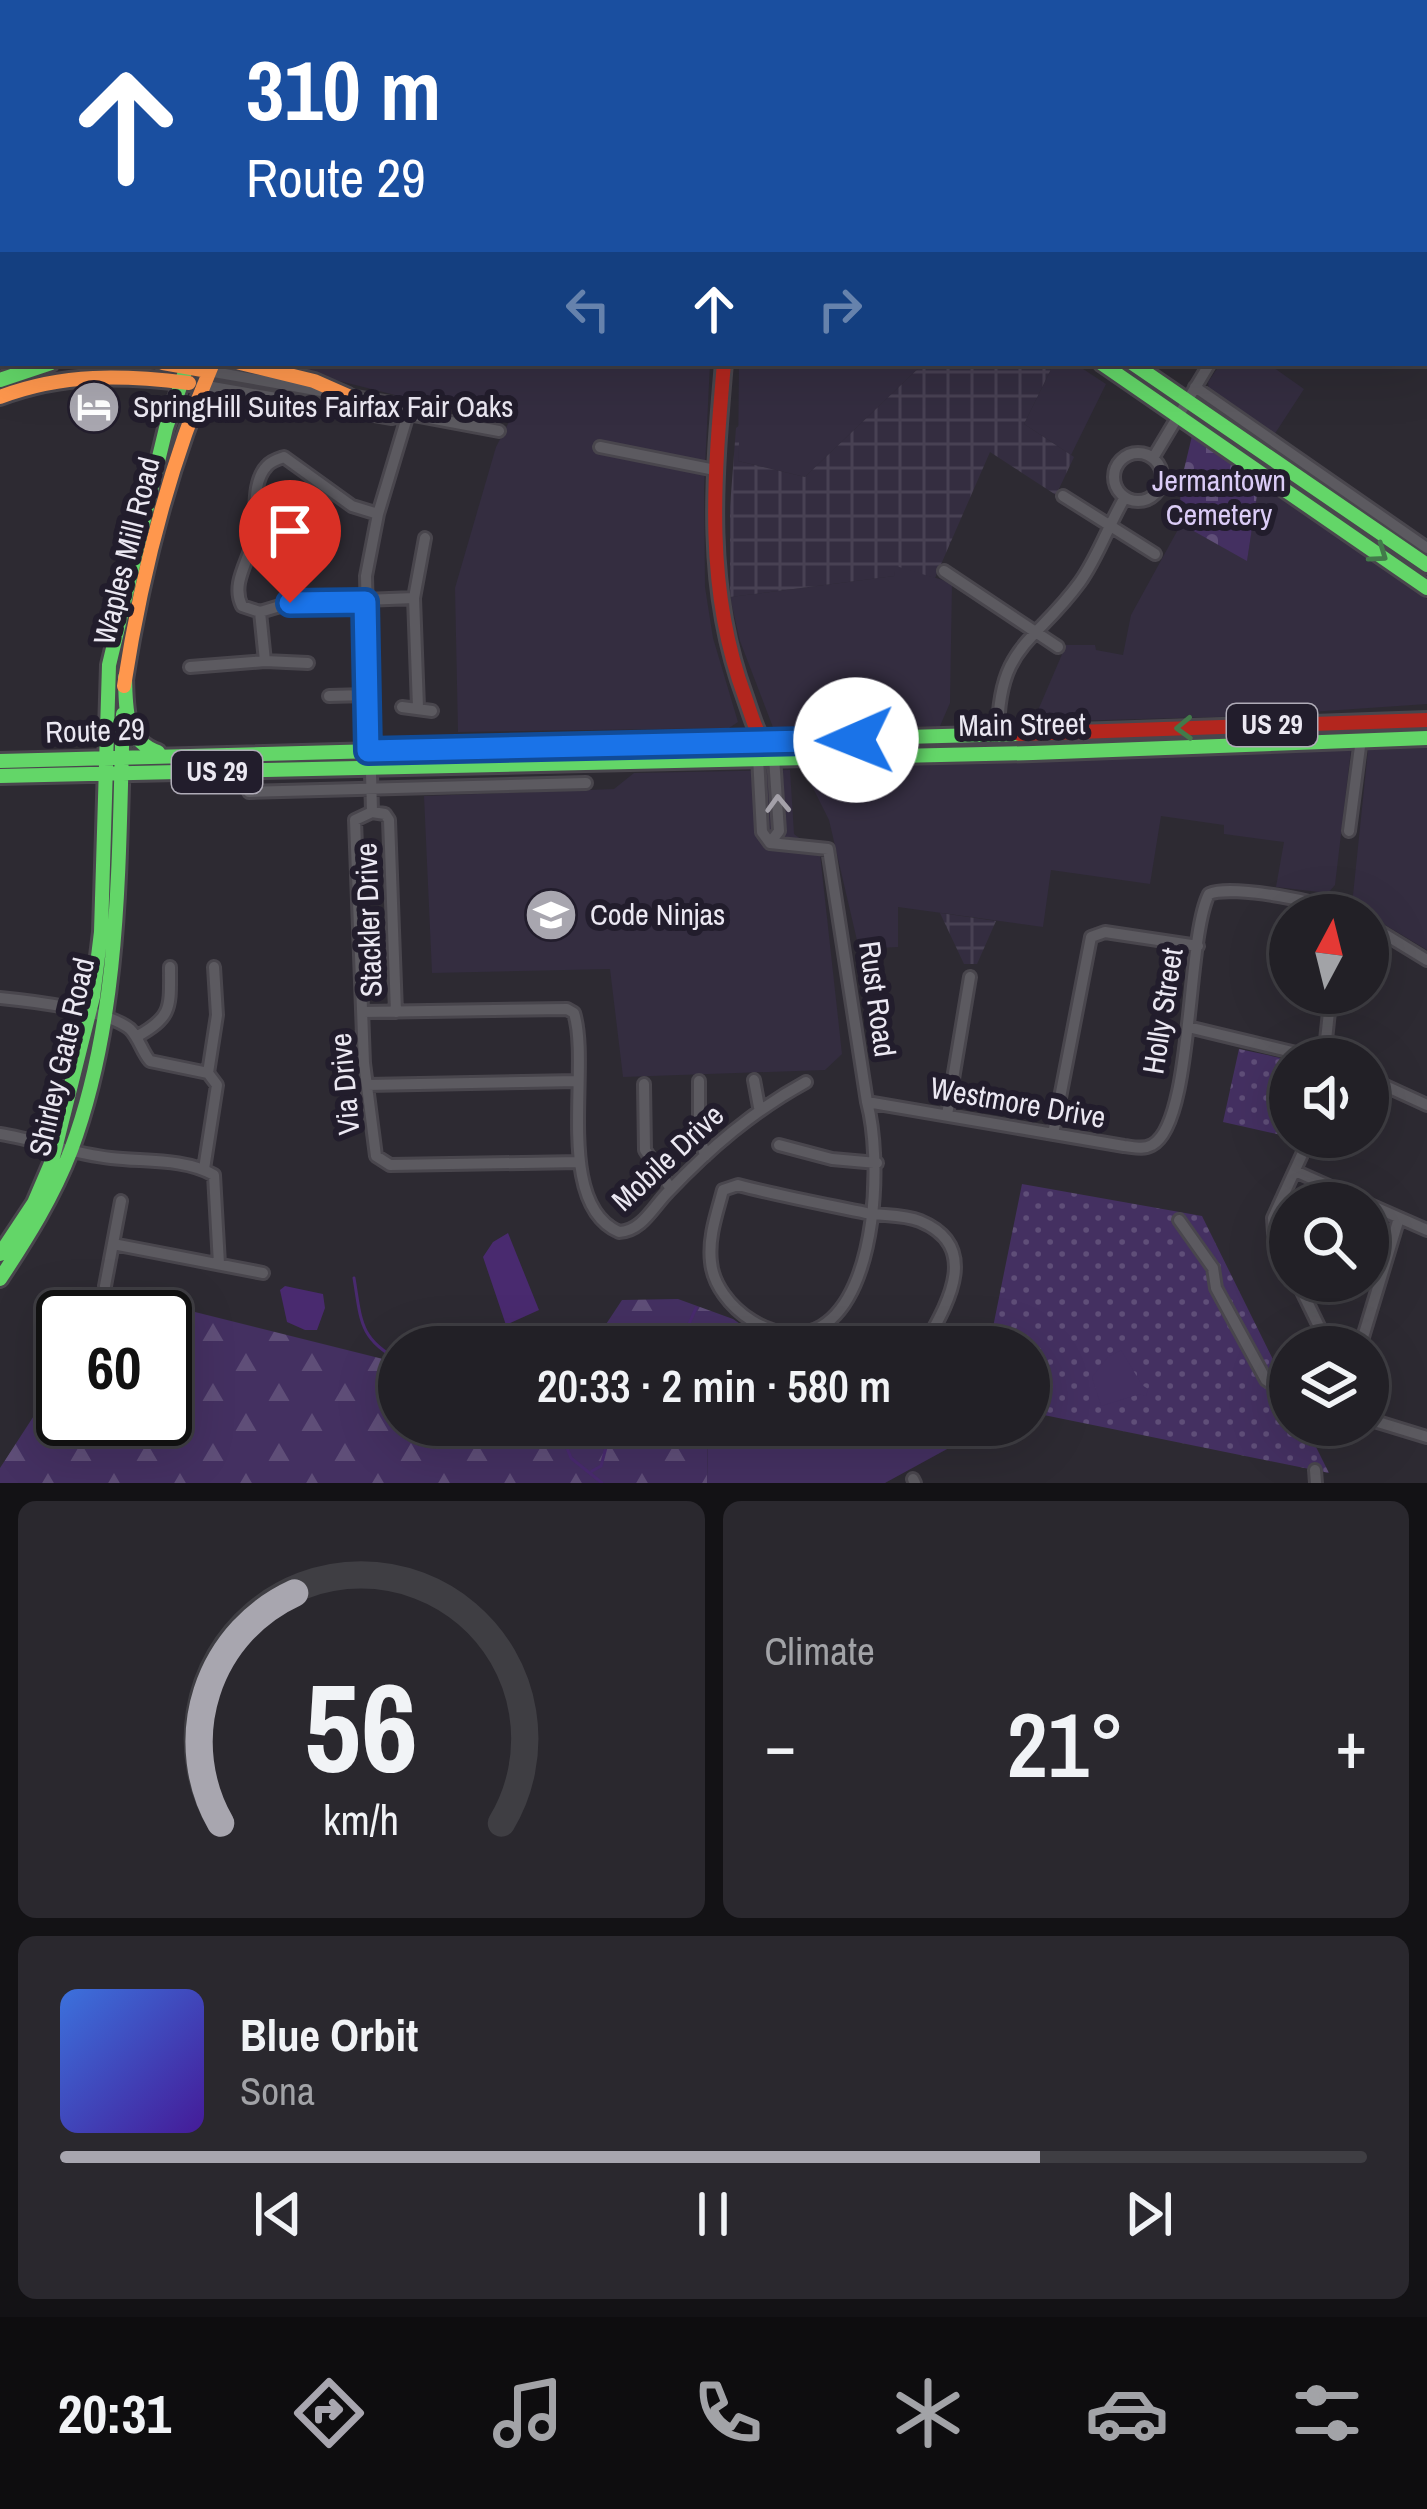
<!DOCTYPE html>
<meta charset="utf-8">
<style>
:root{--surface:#222026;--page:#2a282e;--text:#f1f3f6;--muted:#a2a3a7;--line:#3f3e43;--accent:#a8a6af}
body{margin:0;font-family:"Archivo Narrow",sans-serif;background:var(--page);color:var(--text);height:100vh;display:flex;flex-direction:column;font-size:45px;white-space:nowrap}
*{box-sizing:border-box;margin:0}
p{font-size:39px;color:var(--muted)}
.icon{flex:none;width:66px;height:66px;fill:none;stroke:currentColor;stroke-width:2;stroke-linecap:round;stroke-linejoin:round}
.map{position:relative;height:1483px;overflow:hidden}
.sheet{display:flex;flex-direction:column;gap:18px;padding:18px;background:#131215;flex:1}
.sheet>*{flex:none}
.banner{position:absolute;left:0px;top:0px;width:1428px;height:366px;box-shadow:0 12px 48px #0002,0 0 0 3px var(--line);background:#1a4fa0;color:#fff;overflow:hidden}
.needle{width:78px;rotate:7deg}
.tools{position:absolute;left:1269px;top:894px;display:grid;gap:24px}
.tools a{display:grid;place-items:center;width:120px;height:120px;border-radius:50%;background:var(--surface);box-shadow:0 12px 48px #0002,0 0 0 3px var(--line);font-size:60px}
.speed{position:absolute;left:36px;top:1290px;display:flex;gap:24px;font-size:60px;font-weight:700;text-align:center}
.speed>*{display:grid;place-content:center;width:156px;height:156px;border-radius:50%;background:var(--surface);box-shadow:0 12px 48px #0002,0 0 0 3px var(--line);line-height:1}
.speed .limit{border:6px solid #111;border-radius:18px;background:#fff;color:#111}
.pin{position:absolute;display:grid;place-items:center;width:102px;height:102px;color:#fff;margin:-123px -51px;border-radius:50% 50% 50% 0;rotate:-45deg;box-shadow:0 0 12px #0007}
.pin .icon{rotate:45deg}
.me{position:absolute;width:132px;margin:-66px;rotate:269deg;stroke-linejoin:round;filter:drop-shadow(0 0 9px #0008)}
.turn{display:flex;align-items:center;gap:42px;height:252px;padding:0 48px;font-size:54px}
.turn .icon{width:156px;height:156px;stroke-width:2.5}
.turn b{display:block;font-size:84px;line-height:102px}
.lanes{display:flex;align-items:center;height:114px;padding:0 48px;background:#0003;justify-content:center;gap:60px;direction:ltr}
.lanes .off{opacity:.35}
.big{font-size:90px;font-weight:600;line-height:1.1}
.sheet .widget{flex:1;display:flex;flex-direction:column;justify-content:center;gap:18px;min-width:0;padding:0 42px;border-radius:18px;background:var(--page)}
.sheet .dial{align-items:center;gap:0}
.dial svg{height:312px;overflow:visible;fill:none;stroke:var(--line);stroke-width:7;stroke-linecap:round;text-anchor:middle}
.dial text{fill:var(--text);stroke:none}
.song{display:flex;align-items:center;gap:36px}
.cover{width:144px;height:144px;border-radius:18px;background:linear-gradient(135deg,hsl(220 70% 55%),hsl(260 70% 35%))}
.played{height:12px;border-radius:6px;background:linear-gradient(90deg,var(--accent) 75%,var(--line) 75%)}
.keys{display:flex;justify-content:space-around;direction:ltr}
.heat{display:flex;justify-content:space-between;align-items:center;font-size:66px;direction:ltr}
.sheet .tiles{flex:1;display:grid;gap:18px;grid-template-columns:1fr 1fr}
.widget:last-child{grid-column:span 2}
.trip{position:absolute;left:378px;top:1326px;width:672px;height:120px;border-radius:60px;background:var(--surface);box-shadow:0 12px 48px #0002,0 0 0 3px var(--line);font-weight:600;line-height:120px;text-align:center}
.tabs{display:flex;height:192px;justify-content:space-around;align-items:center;background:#0e0d0f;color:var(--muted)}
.tabs .icon{width:84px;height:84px}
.tabs .on{color:var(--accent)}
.tabs b{font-size:54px;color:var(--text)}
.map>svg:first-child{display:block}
.built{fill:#342d40}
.industrial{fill:url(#industrial-grid)}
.grass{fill:url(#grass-dots)}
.forest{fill:url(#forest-firs)}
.cemetery{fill:url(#cemetery-stones)}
.garden{fill:#443061}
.water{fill:#492a6f}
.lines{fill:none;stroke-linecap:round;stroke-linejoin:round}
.stream{stroke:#492a6f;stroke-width:3}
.street-casing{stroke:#49464d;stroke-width:16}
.fast-casing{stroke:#49464d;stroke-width:20}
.slow-casing{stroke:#49464d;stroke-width:20}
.jam-casing{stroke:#49464d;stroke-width:20}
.street{stroke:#5c5a60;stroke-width:10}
.fast{stroke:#63d668;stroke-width:14}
.slow{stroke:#ff974d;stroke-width:14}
.jam{stroke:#b3261e;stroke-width:14}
.oneway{stroke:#427a4a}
.oneway2{stroke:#a4a1a9}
.route-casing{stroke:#114b97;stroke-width:30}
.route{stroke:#1a73e8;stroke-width:21}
.labels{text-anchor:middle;stroke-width:12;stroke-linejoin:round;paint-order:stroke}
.shield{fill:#221d2c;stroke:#afabb7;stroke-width:3}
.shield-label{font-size:27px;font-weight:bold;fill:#ebe8f2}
.poi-label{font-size:30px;fill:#ebe8f2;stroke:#221d2c;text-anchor:start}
.park-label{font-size:30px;fill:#dbccf7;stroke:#221d2c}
.street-label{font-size:30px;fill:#ebe8f2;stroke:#221d2c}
</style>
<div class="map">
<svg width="1427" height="1483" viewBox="0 0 1427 1483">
<defs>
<pattern id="industrial-grid" width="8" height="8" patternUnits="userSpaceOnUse" patternTransform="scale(3)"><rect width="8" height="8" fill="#342d40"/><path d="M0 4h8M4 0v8" fill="none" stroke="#484153"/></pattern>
<pattern id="grass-dots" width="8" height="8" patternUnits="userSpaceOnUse" patternTransform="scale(3)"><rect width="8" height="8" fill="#443061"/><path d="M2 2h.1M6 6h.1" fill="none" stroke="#5f4e78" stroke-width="1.8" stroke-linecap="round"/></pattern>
<pattern id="forest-firs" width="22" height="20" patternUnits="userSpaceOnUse" patternTransform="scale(3)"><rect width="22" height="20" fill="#443061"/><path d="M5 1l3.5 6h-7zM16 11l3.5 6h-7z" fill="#5f4e78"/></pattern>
<pattern id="cemetery-stones" width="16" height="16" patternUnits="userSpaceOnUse" patternTransform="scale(3)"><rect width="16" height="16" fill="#443061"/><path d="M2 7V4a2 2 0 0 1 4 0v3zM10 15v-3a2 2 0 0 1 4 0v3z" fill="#5f4e78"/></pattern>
</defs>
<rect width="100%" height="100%" fill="#2d2a32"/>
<path class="built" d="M268 363H710L704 488 705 587 713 638 738 722 729 728 458 732 455 588 496 447 512 416 395 395Z
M739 363H924L805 477 738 461Z
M1054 363H1074L1106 384 1071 455 1024 424Z
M1221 363H1267L1304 389 1274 435 1209 389 1208 382Z
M1259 482 1427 599V704L1250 716 1033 722 1066 645H1095L1096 650 1123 655 1131 615 1181 524 1247 560Z
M895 565 952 583 950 703 940 726 774 730 740 641 730 597 894 576Z
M1427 748V950L1352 905 1368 750Z
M1351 750 1335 885 1328 893 1276 887 1284 842 1224 834V825L1161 816 1150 884 1051 870 1043 927 898 907V947L859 949 829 820 809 780 814 769 887 763Z
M790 770 794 834 820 854 842 1054 825 1070 623 1077 610 969 432 973 424 796 614 789 634 773Z"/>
<path class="industrial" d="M924 363H1054L1024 424 1074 457 1056 495 990 452 935 578 896 566 894 576 730 597V507L736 428 740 425 738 461 805 477Z
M940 913 996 921 977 964H964Z"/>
<path class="grass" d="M1239 1049 1290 1060V1137L1299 1139 1223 1122Z
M1022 1184 1202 1216 1290 1394V1425H1305L1329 1473 1029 1412V1347H989Z"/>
<path class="forest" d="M115 1292 399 1363V1425H708L707 1483H0V1468L63 1371V1419H165V1317H99Z
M678 1299 733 1319 773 1347H591L622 1300Z"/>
<path class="cemetery" d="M1192 436 1259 482 1247 561 1181 524 1180 486Z"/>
<path class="garden" d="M1121 1350 1142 1385 1148 1389 1146 1396 1140 1394 1101 1406 1092 1377 1108 1357Z
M708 1425H991L885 1483H707Z"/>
<path class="water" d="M508 1233 539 1310 506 1325 483 1257 493 1242Z
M285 1286 323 1294 325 1308 317 1330H305L287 1322 280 1290Z"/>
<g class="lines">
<path class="stream" d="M354 1278C361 1320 359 1339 399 1360
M679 1347 696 1308
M558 1425 571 1458 602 1483
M592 1471 601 1466 612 1425"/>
<g class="street-casing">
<path id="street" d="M1079 0 1081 3
M1403 3 1405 0
M1425 249V254
M1425 346 1427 348
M208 371 395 404 408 414 499 431
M201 385 392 418 408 414
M1195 387 1427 548
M600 447 715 470
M1114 477a24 24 0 1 1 48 0a24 24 0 1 1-48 0Z
M1153 458 1210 363
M1063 496 1155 554
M378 514 352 506 284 457C278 459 271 461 267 466 250 483 258 520 253 541 248 562 231 584 242 606L260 612 290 603 414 598
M944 571 1058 647
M260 612 265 661 308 663
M190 667 265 661
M329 696 367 695
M402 707 432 711
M418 707 414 598 425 538
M998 735C998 644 1034 645 1080 582 1098 557 1109 524 1125 497
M758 757 762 832 770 843 779 831 774 757
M249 792 586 783
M372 812 355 820 364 1063 376 1156 390 1165 580 1162
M372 812 366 576 378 514 408 414
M372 812 385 814 389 820 396 1012
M1349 831 1361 739
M770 843 828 849 867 1102C882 1158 878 1292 822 1326 779 1352 715 1307 711 1262 708 1237 717 1213 723 1190L738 1185C780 1196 823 1204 866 1213 883 1216 903 1214 920 1221 980 1246 949 1301 928 1339
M1368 924 1427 960
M0 998C31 1001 107 1010 130 1029 139 1038 142 1052 150 1061L208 1073
M363 1012 567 1009 574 1013C591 1067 553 1203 619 1232 642 1231 653 1207 668 1192 710 1148 753 1111 806 1082
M1188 1027 1321 1059
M136 1037C173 1017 170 1007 170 967
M1324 1059 1331 993
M208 1073 217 1015 214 967
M1368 1078 1427 1105
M754 1080 759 1107
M699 1081V1132L705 1156
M644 1084 645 1150 671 1189
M367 1085 578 1081
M867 1102 1124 1146C1134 1147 1143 1150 1152 1145 1194 1123 1186 938 1209 894 1232 884 1328 903 1352 915
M947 1115 970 977
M0 1134C37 1140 74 1154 111 1158 144 1162 184 1158 214 1175L219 1264
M1053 1134 1091 937 1105 932 1198 946
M779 1145 832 1159 877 1163
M204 1169 217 1085 208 1073
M1295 1171 1367 1203
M1368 1204 1427 1230
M1179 1220 1213 1268 1216 1288 1266 1380 1290 1395
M113 1244 263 1273
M1290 1266 1274 1233 1273 1218 1310 1137
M1297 1281 1329 1347
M105 1286 121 1201
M1360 1347 1399 1218
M1368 1419 1427 1437
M1315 1470 1316 1483
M913 1479 915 1483"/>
</g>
<g class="fast-casing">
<path id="fast" d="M196 0 198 3
M545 0 550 3
M597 0 601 3
M937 3 940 0
M1101 363 1427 588
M1132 363 1427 565
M0 380 51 363
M125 677C126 709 124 740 158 752
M0 761 1019 734
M0 776 1033 753 1427 738
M0 1254 34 1203 52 1161 93 997 101 932 109 665 166 428 188 363
M0 1279C27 1238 53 1197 71 1150 122 1013 118 859 123 714"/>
</g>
<g class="slow-casing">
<path id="slow" d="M457 3 459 0
M163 363 208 371
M240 363 314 381 348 396
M0 397C63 373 123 375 189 383
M124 686C141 576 169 465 213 363"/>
</g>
<g class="jam-casing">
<path id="jam" d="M435 3 437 0
M724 363C714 478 704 587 745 697 751 714 756 733 767 748
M1019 734 1427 720"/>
</g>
<use href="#street" class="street"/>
<use href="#fast" class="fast"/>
<use href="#slow" class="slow"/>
<use href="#jam" class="jam"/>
</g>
<defs><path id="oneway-chevron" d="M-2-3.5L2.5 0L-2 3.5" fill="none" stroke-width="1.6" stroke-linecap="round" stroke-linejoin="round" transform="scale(3)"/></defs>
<g class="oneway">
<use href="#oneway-chevron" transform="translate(1379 554) rotate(35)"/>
<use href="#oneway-chevron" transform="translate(1184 728) rotate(178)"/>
</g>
<use class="oneway2" href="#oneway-chevron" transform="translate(778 804) rotate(-92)"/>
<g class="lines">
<g class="route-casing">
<path id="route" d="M290 603 365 602 368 751 856 740"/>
</g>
<use href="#route" class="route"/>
</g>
<defs>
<g id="hotel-disc" transform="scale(2.7)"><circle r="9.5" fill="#a8a6af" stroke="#221d2c"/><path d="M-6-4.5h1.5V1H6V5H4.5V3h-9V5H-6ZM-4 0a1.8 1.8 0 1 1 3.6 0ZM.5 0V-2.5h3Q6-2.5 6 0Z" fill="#fff"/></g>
<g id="school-disc" transform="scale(2.7)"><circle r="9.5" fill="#a8a6af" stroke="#221d2c"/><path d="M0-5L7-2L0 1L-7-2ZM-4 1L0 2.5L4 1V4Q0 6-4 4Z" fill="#fff"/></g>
</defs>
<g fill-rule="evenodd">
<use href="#hotel-disc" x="94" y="407"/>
<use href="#school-disc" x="551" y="915"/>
</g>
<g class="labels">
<g class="shield">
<rect x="1227" y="704" width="90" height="42" rx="9"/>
<rect x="172" y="751" width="90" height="42" rx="9"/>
</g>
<g class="shield-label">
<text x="1272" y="734">US 29</text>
<text x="217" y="781">US 29</text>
</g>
<g class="poi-label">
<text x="133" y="417">SpringHill Suites Fairfax Fair Oaks</text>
<text x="590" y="925">Code Ninjas</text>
</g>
<g class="park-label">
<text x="1219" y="491">Jermantown<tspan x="1219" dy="34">Cemetery</tspan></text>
</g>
<g class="street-label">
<text transform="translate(127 551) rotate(-76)" y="10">Waples Mill Road</text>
<text transform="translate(1022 725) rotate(-1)" y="10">Main Street</text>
<text transform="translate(95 731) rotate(-2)" y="10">Route 29</text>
<text transform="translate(369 920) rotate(-92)" y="10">Stackler Drive</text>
<text transform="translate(877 999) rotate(82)" y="10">Rust Road</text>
<text transform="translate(1163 1011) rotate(-81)" y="10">Holly Street</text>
<text transform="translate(62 1057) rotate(-77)" y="10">Shirley Gate Road</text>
<text transform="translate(345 1084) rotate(-95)" y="10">Via Drive</text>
<text transform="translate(1018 1103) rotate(10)" y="10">Westmore Drive</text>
<text transform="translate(668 1158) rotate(-43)" y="10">Mobile Drive</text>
</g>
</g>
</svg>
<div class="tools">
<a><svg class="needle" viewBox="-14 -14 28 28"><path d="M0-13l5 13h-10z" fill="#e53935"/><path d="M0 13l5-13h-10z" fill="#a2a3a7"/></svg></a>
<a><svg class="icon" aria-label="sound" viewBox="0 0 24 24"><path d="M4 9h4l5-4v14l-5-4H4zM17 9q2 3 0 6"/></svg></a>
<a><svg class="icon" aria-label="search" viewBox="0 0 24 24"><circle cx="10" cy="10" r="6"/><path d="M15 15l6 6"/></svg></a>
<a><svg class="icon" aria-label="layers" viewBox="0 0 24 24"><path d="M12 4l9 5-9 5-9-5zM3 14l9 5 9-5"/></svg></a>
</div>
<div class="speed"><div class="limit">60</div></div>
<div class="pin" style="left:290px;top:603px;background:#d93025"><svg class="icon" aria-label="arrive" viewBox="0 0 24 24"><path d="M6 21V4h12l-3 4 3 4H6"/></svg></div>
<svg class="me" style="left:856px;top:740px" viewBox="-20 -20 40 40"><circle r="19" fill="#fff"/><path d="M0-13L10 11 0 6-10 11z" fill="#1a73e8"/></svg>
<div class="trip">20:33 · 2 min · 580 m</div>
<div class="banner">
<div class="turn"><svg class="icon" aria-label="ahead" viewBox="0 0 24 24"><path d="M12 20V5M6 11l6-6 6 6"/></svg><div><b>310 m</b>Route 29</div></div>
<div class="lanes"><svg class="icon off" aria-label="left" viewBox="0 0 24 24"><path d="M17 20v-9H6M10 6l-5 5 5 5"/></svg><svg class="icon" aria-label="ahead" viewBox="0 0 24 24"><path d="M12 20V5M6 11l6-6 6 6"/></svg><svg class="icon off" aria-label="right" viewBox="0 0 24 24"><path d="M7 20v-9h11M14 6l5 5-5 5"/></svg></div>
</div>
</div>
<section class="sheet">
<div class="tiles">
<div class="widget dial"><svg viewBox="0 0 100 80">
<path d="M14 69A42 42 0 1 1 86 69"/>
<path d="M14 69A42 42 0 0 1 33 10" stroke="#a8a6af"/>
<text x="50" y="56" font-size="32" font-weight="700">56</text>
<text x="50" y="72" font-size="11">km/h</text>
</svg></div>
<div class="widget"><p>Climate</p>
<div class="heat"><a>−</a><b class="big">21°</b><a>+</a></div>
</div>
<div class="widget">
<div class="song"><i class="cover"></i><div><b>Blue Orbit</b><p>Sona</p></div></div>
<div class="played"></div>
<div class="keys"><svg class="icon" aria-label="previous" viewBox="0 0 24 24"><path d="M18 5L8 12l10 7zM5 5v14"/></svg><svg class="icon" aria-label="pause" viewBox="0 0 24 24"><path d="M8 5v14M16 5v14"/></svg><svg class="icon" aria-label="next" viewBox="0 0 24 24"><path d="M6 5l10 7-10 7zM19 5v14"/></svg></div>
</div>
</div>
</section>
<nav class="tabs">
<b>20:31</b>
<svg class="icon on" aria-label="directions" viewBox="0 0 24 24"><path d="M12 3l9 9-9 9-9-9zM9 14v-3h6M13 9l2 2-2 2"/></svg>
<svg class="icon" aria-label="music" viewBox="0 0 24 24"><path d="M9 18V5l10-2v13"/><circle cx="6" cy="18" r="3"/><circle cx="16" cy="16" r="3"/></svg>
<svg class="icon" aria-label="phone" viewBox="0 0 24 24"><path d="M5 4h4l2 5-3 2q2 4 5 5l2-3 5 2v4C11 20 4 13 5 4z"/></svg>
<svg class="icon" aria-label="climate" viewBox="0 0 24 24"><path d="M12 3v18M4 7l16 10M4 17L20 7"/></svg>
<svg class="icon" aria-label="car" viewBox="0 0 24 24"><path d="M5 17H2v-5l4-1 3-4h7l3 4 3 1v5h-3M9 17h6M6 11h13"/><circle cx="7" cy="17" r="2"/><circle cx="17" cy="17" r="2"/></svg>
<svg class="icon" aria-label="filters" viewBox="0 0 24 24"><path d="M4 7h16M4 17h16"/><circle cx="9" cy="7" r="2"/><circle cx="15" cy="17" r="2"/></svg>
</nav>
